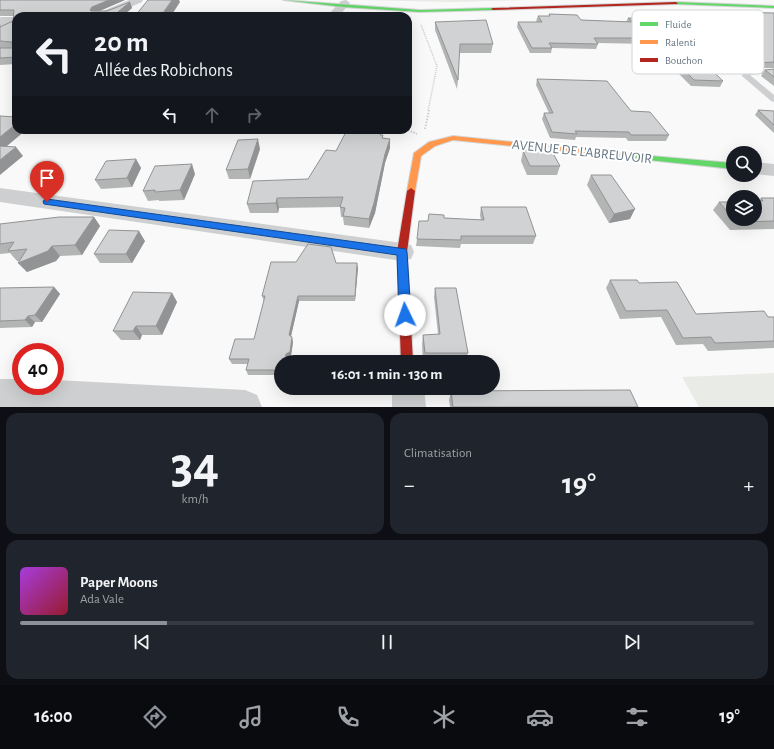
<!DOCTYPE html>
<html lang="fr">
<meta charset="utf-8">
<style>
:root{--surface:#171b24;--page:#20242c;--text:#f1f3f6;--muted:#9ea1a6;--line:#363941;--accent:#8c9099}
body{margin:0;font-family:"Alegreya Sans",sans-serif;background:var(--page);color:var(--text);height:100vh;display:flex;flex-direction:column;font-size:15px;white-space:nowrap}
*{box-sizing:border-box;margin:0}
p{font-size:13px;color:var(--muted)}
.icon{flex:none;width:22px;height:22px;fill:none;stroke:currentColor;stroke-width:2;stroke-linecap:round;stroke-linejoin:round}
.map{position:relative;height:407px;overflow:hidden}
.side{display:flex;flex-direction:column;gap:6px;padding:6px;background:#0d0f14;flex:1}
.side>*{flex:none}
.top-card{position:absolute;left:12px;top:12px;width:400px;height:122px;border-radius:12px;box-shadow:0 4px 16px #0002;background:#171b24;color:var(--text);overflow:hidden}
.tools{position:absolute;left:726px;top:146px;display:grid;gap:8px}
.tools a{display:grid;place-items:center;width:36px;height:36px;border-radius:50%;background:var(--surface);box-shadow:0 4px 16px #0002;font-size:20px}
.speed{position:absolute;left:12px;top:343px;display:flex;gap:8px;font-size:20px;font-weight:700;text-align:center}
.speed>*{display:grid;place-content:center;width:52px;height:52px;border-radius:50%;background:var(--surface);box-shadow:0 4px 16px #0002;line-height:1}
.speed .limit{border:6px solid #d22;background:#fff;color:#111}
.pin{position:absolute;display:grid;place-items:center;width:34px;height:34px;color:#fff;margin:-41px -17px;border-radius:50% 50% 50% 0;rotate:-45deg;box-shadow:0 0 4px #0007}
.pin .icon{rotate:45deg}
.me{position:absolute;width:44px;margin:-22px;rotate:357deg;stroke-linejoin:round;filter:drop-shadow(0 0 3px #0008)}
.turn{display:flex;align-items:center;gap:14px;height:84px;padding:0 16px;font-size:18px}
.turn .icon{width:52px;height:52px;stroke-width:2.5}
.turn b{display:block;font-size:28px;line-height:34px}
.lanes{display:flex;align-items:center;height:38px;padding:0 16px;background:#0003;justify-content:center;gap:20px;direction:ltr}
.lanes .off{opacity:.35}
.big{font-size:30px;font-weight:600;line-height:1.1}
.side .card{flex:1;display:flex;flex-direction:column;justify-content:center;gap:6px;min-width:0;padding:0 14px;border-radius:12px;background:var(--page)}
.side .dial{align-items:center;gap:0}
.dial b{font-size:52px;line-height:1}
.song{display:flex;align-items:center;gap:12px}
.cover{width:48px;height:48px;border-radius:6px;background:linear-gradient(135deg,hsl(280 70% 55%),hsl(350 70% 35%))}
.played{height:4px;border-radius:2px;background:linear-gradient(90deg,var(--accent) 20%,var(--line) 20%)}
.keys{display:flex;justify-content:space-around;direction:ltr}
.heat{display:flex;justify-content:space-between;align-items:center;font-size:22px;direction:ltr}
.side .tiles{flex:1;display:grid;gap:6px;grid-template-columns:1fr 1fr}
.card:last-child{grid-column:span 2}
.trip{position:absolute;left:274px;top:355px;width:226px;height:40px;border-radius:20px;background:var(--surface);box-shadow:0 4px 16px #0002;font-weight:600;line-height:40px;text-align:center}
.tab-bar{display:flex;height:64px;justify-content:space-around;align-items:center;background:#090b0e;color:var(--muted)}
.tab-bar .icon{width:28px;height:28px}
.tab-bar .active{color:var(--accent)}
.tab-bar b{font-size:18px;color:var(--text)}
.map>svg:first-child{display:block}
.green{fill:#e8ebe6}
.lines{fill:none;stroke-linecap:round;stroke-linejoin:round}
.fast-casing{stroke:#d5d6d7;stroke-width:2}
.slow-casing{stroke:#d5d6d7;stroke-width:2}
.jam-casing{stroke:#d5d6d7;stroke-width:2}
.path-far1{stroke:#cbcccd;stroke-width:1.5;stroke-dasharray:1 1;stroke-linecap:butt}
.path{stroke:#cbcccd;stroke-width:2;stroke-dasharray:1.5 1.5;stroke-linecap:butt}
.lane{fill:#cecfd0;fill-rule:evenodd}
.street{fill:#cecfd0;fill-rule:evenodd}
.fast{fill:#63d668;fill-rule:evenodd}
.slow{fill:#ff974d;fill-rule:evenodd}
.jam{fill:#b3261e;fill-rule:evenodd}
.wall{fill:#b3b5b5}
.shaded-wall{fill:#929394}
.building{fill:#d0d2d3;stroke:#929394}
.route{fill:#1a73e8;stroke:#114b97}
.labels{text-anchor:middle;stroke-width:4;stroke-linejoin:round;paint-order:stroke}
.street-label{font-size:14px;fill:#657683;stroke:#fff}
.key{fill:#fff;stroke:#d1d6da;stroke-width:1}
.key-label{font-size:11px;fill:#657683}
</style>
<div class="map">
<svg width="774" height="407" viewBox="0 0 774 407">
<rect width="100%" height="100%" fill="#f9f9f9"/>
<path class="green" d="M359 0H530L450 2Z
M774 373V407H699L682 377Z"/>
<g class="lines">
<g class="fast-casing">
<path id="fast" d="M283 0 420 10 493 8 495 9 493 10 420 12 343 7Z
M676 2 774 6V8L674 4Z
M617 153 733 163V169L620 157 616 155Z"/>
</g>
<g class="slow-casing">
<path id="slow" d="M453 136 620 153 624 155 620 157 453 140 435 146 421 156 415 191 411 194 408 193 407 191 414 153 429 142Z"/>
</g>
<g class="jam-casing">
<path id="jam" d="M676 2 678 4 493 10 491 9 493 8Z
M411 188 415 191 407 252 413 362H401L397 252 407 191Z"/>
</g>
<path class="path-far1" d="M421 25 437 66 428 111"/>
<path class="path" d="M425 129 429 110
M408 130 417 134"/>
<path class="lane" d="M774 69V73L750 75 774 95V102L771 101 742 76 744 70H747Z"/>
<path class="street" d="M129 0H143L142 2 110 16H94L96 14Z
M346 0 350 3 339 16H327L341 1Z
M0 17H16V25H0Z
M755 162 774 164V176L755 174Z
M0 188 402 243 411 245 414 252 411 259 402 261 0 202Z
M0 379H21V386H55L56 380 245 390 257 395 262 407H0Z
M392 388H424L426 407H392Z"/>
<use href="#fast" class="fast"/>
<use href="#slow" class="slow"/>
<use href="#jam" class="jam"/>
</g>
<path class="wall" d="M0 0H125L99 11H107L130 2 132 8 123 16H16V64L0 65V24L2 26 13 21V16H0Z
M721 12 774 13V68H753L751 67 706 65 723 81 720 87 691 86 649 44 598 43V44L596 49 552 48 551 53H530L517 27 518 22H537L536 21 538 16H549V14L581 20 626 22 628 18 722 20 718 17Z
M435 22 493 44 491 53H459L458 80 457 89 435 30Z
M774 69V86L761 76 765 70Z
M537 79 631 111 669 135 666 141H628L626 138 576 137 575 140 550 138 542 119 544 113H549L536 85Z
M758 110 774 111V133L755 115Z
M381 135 383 138 390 139V148L385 163 375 213 369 228 344 225 343 217H341L340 207 279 208 278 213H250L247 204 308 179 336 151Z
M260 149 250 179H229L226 170Z
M523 151 560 166 557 175H527L521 161Z
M136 159 141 168 132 187 101 189 95 180Z
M195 174 184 200 159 201V200L148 201 143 191Z
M591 175 630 219 609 223 587 185Z
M761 198H774V229L730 230 713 210 719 202H733V219H755L759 201Z
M481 207 536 236 533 244H461L460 248 416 246 417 239 428 221 444 218 481 220 480 215Z
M94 217 100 226 82 255 60 256 56 261 27 272 19 261H17L10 253 0 254V224Z
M145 241 132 263H100L94 254Z
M336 263 358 268 355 301H299L291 337 293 342 291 356 288 358 287 362H281V375H248L246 370 248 364H232L229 359 254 339 264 301 262 296Z
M610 280 639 283 696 314 774 317V348L708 351 703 344 676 345 661 317 620 319 606 288Z
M54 287 60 294 42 322H35L32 327 0 328V288Z
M435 288 468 353 466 362H423L422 344 423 335 438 334 434 297Z
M172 293 177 302 162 335H142L140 340H121L113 331Z
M451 391 638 407H450L449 400Z"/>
<path class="shaded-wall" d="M109 0H125L95 13 92 16 90 10 92 7Z
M172 0H179L180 2 171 16H161Z
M130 2 132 8 123 16H113Z
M16 124V130H26L0 152V137Z
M258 139 260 149 250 179 248 169Z
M390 139V148L385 163 375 213 369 228V219L385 154Z
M16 147 23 156 0 175V160Z
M136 159 141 168 132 187 127 178Z
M192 164 195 174 184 200 180 190Z
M277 198 279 208 278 213 276 203Z
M635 209 630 219 609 223 614 214Z
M94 217 100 226 82 255 75 245Z
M139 231 145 241 132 263 126 254Z
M52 246 60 256 56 261 27 272 18 263Z
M357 263 358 268 355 301V296Z
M54 287 60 294 42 322 35 315Z
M172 293 177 302 162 335 156 326Z
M298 296 299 301 290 340 289 335Z
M28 316 35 322 32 327 25 320Z
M136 326 142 335 140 340 133 331Z
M292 337 293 342 291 356 288 358 287 362H285L286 354Z"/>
<path class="building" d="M0 0H109L92 7 90 10 91 11H107L130 2 113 16H16V57L0 58V48H13L12 42 0 41V27L13 21 14 10H0Z
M148 0H172L161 16H135Z
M721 12 774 13V62L756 63 754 61 700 59 723 81 694 80 652 38H594L598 44 549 43 552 48H532L518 22H542L538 16H550L549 14 577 15 581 20 633 22 628 18 732 20Z
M321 15 363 16H321Z
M408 17H409L408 29Z
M486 20 493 44H460L458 80 435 22Z
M774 69V77L765 70Z
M537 79 607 81 631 111 650 112 669 135H631L629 132 575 131 577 134 552 132 544 113H553Z
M758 110 774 111V125Z
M0 116 16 117V124L0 137Z
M347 130H366L381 132 380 135H383L382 138 390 139 385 154 374 203 369 219 343 216 345 208 340 207 343 197 277 198 276 203 247 204 253 181 308 179 326 150 336 151Z
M258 139 248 169 226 170 238 140Z
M0 146 16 147 0 160Z
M549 146 560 166H530L523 151Z
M136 159 127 178 95 180 106 161Z
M192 164 180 190 155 192V190L143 191 155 166Z
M591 175H611L635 209 614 214Z
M761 198H774V221L737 222 734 219H755V201H763Z
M719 202H733V218Z
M481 207H526L536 236H461V240L417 239 419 221H428L429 214 444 215V218L484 220Z
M59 217H94L75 245 52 246 48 251 18 263 27 249 8 251 14 242 0 244V224Z
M109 230 139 231 126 254H94Z
M308 244 331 247 336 263H357L355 296H298L289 335 292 337 290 352 286 354 285 362H281V370H246L249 359H229L235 339H254L265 296H262L271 262H296Z
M610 280H637L639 283 677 282 696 314 764 311 768 317H774V341L715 343 711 337 683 338 667 310 626 311Z
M54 287 35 315 28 316 25 320 0 321V288Z
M435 288H456L468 353H425L423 335 440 334Z
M133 292 172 293 156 326H136L133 331H113Z
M630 390 638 407H453L451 391Z"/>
<path class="route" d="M47 199 406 249 407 252 411 315 409 318 405 320 401 318 399 315 397 255 44 204 43 202 44 200Z"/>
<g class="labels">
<g class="street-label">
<text transform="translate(582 151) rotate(6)" y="5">AVENUE DE L'ABREUVOIR</text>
</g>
</g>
<rect x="632" y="10" width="132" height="64" rx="6" class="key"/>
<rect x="640" y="22" width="18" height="4" fill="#63d668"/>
<rect x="640" y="40" width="18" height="4" fill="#ff974d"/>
<rect x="640" y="58" width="18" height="4" fill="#b3261e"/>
<g class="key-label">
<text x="665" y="28">Fluide</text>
<text x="665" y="46">Ralenti</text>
<text x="665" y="64">Bouchon</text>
</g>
</svg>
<div class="tools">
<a><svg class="icon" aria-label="search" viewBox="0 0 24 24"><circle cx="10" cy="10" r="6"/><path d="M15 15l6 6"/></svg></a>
<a><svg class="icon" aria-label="layers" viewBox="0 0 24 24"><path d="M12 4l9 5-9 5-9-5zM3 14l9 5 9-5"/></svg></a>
</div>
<div class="speed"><div class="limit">40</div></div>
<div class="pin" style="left:47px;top:202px;background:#d93025"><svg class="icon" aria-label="arrive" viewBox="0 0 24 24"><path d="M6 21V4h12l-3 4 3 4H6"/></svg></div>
<svg class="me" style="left:405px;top:315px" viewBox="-20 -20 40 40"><circle r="19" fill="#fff"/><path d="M0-13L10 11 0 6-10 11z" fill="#1a73e8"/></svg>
<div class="trip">16:01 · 1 min · 130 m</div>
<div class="top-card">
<div class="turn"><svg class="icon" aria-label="left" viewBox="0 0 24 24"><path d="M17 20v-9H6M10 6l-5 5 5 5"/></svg><div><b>20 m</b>Allée des Robichons</div></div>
<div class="lanes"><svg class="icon" aria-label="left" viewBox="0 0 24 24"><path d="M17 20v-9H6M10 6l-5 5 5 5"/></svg><svg class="icon off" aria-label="ahead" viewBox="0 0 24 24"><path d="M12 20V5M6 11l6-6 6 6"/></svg><svg class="icon off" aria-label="right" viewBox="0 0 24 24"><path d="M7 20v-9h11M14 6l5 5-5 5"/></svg></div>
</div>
</div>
<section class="side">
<div class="tiles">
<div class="card dial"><b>34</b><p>km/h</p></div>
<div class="card"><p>Climatisation</p>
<div class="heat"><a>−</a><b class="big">19°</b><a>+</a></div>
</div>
<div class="card">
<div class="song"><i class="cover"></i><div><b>Paper Moons</b><p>Ada Vale</p></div></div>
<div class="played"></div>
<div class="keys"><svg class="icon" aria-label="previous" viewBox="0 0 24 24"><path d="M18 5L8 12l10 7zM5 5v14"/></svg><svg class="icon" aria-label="pause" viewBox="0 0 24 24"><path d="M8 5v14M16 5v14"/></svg><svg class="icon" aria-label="next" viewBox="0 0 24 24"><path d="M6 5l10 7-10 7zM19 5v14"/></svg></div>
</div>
</div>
</section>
<nav class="tab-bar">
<b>16:00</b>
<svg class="icon active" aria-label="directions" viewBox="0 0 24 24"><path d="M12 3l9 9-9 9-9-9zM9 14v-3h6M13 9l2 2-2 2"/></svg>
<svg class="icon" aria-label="music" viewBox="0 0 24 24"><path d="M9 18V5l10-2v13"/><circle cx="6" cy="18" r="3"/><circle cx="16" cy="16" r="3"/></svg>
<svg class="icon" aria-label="phone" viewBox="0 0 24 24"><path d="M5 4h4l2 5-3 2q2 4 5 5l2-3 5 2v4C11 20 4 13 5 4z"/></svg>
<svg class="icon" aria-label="climate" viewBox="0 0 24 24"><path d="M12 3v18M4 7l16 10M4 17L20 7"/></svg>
<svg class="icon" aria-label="car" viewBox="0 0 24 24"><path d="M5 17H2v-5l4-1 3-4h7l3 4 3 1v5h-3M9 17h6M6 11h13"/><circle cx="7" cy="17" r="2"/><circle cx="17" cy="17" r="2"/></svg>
<svg class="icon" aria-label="filters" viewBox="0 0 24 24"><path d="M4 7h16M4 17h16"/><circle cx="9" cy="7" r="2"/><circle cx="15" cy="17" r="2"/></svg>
<b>19°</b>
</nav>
